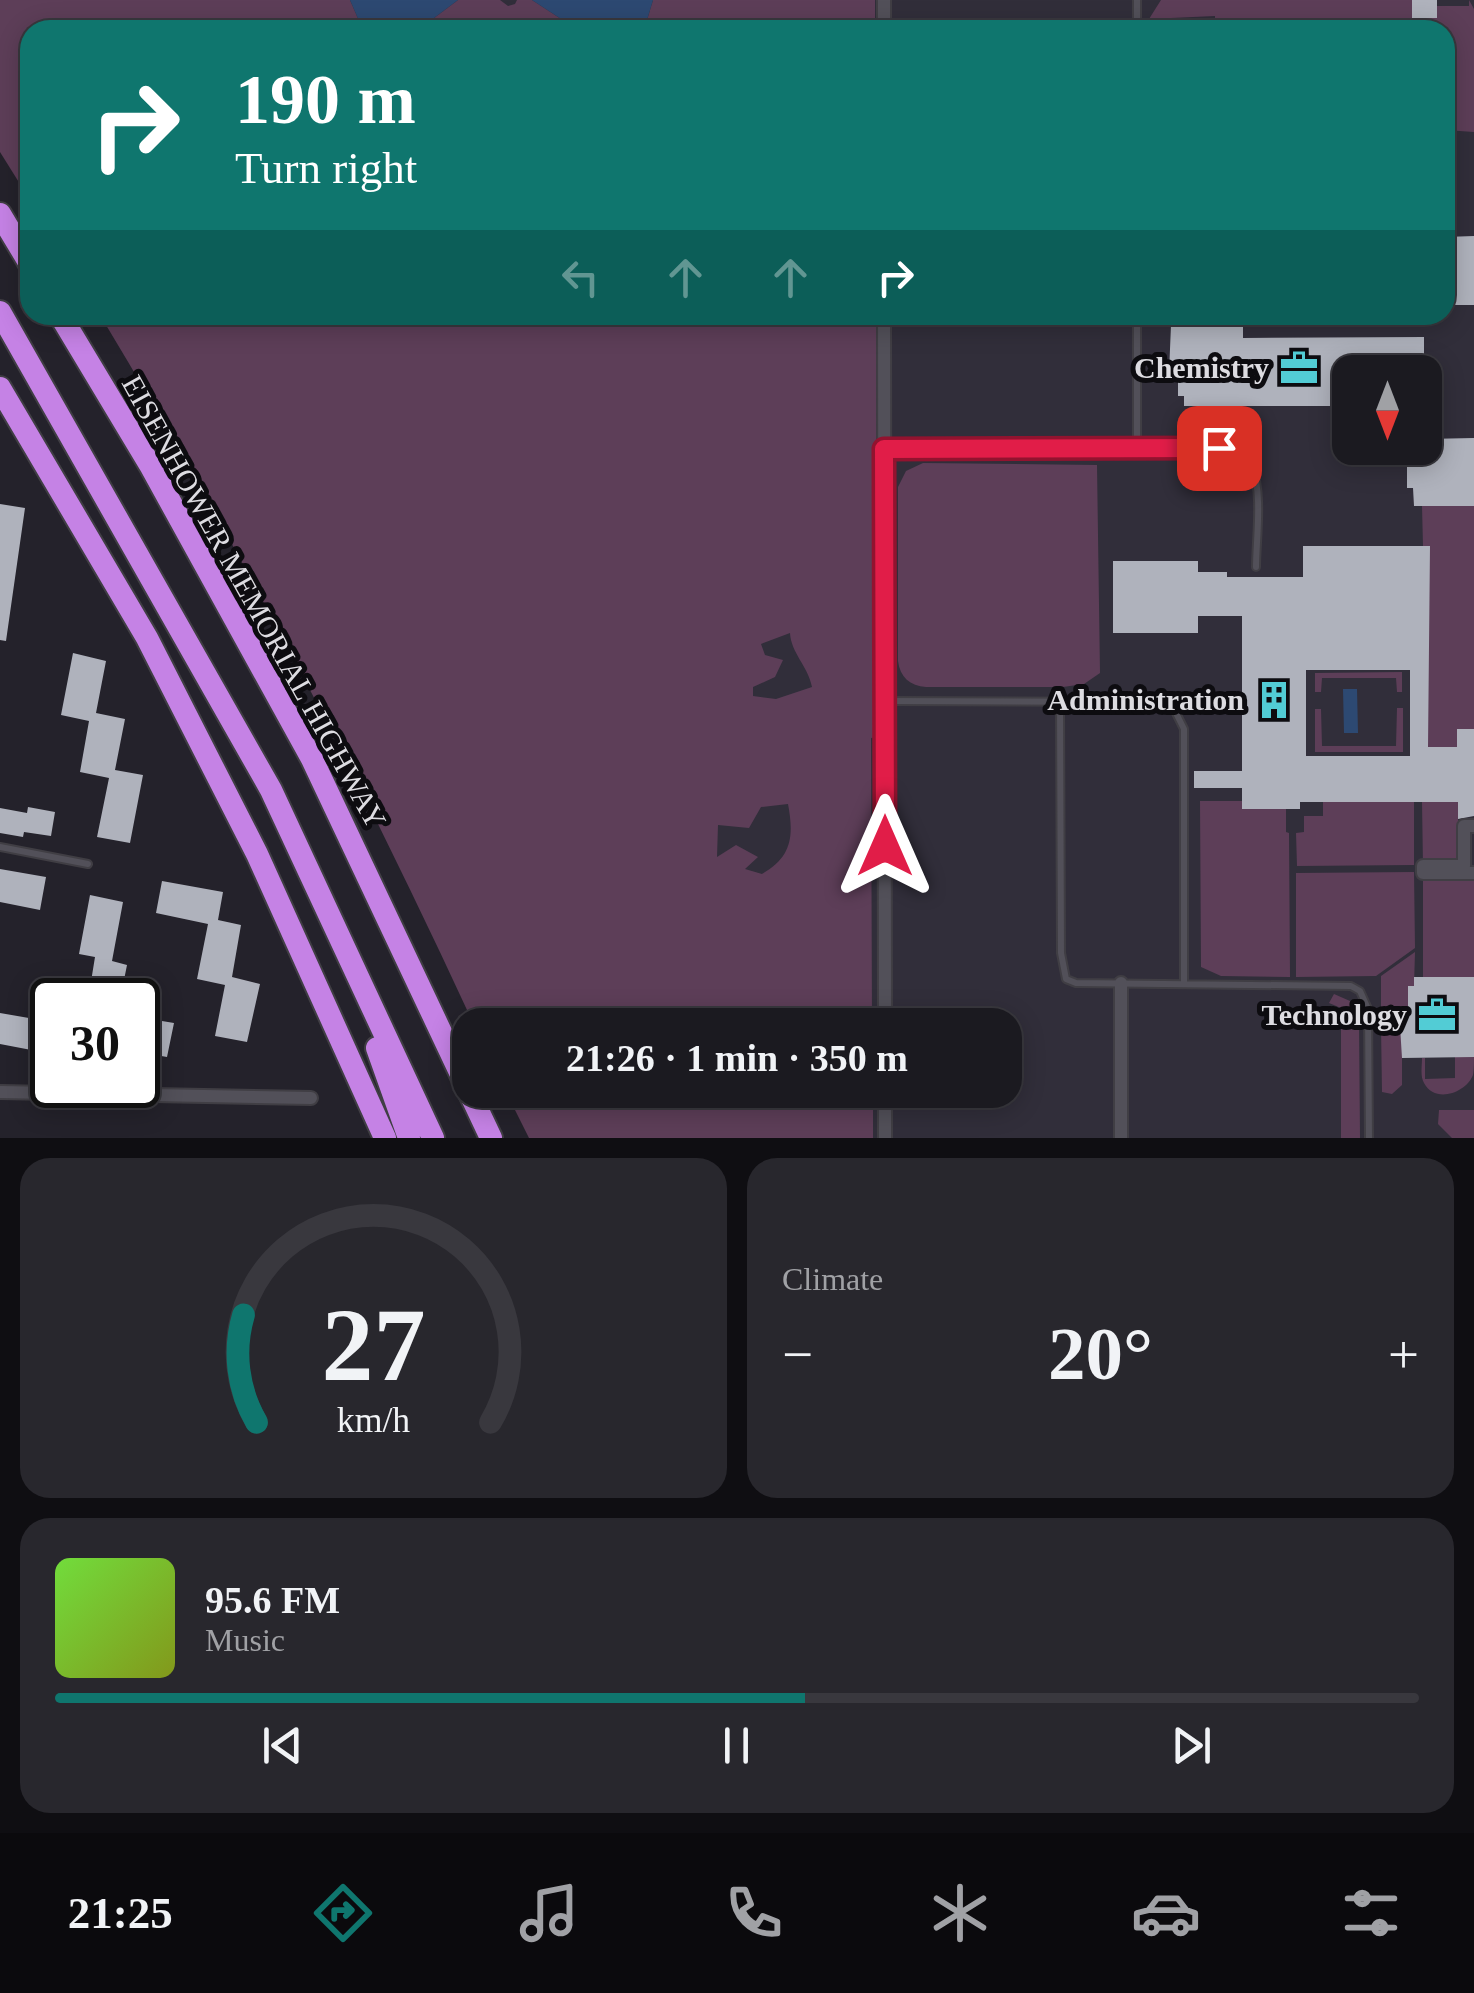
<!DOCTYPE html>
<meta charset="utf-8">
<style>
:root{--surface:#1b1a20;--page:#28272d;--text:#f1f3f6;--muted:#a0a1a5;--line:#39383e;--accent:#0f766e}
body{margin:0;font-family:"Times New Roman",serif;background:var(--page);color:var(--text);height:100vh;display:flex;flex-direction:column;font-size:38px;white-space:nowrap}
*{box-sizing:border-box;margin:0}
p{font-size:32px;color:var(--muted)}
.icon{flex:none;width:55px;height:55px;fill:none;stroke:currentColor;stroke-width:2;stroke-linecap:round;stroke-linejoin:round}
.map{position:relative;height:1138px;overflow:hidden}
.details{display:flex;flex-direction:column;gap:20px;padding:20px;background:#0f0e12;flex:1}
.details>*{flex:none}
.guide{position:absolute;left:20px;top:20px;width:1435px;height:305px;border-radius:30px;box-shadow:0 5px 25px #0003,0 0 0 2px var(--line);background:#0f766e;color:#fff;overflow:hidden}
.needle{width:65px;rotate:180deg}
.tools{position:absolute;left:1332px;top:355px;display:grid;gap:20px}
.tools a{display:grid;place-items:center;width:110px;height:110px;border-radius:20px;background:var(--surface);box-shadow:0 5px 25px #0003,0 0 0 2px var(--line);font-size:50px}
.speed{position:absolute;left:30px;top:978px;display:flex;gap:20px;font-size:50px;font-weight:700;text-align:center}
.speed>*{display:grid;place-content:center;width:130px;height:130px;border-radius:50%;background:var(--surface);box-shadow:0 5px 25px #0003,0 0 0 2px var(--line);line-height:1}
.speed .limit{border:5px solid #111;border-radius:15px;background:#fff;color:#111}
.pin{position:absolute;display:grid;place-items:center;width:85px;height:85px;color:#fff;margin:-42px;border-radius:20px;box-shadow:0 5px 15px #0006}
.me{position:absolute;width:110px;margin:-55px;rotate:0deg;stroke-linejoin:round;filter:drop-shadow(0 0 8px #0008)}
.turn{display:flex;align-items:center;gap:35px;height:210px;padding:0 50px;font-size:45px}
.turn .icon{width:130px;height:130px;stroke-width:2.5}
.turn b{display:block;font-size:70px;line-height:85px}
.lanes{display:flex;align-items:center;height:95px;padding:0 50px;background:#0003;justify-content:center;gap:50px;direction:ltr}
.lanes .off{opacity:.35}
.big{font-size:75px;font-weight:800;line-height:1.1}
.details .widget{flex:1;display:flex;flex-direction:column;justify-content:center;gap:15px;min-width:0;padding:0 35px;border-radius:30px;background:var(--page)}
.details .dial{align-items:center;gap:0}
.dial svg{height:260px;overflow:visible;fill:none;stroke:var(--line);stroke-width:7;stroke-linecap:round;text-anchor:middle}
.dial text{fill:var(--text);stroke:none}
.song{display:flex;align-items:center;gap:30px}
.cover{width:120px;height:120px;border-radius:15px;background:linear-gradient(135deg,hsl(100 70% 55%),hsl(70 70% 35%))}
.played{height:10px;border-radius:5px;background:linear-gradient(90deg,var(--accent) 55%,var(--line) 55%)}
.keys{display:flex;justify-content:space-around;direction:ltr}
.heat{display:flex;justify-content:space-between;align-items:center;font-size:55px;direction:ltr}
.details .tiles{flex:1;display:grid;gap:20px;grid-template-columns:1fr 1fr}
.widget:last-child{grid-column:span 2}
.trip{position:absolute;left:452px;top:1008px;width:570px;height:100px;border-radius:30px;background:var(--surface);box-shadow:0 5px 25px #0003,0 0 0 2px var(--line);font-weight:800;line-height:100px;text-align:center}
.tabs{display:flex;height:160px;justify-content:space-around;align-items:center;background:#0b0a0d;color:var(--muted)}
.tabs .icon{width:70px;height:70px}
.tabs .current{color:var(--accent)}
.tabs b{font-size:45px;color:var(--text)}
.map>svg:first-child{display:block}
.built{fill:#312e3a;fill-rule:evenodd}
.green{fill:#5d3e58;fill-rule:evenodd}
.water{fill:#2d4972}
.building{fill:#afb2bc;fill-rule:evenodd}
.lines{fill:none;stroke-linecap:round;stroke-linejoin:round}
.lane-casing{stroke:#403e44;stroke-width:10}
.street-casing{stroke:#403e44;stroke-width:16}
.highway-casing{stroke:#403e44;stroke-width:26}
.lane{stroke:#525059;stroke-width:6}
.street{stroke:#525059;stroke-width:12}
.highway{stroke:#c582e5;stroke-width:22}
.route-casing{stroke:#92132f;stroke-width:25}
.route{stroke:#e11d48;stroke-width:18}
.labels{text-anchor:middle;stroke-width:10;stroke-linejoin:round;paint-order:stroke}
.poi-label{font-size:30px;font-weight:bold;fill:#dddce1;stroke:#0d0c10;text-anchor:end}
.street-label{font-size:30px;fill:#dddce1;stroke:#0d0c10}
</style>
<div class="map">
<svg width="1474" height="1138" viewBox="0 0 1474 1138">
<rect width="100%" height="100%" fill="#24222b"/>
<path class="built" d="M0 0H1474V1138H587L564 1090H1005V1025H533L140 315H1445V30H30ZM1350 372H1425V448H1350Z"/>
<path class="green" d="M0 0H350L363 30H30V200L0 152Z
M458 0H500L508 6 515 4 517 0H532L578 30H418Z
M653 0H875V30H644Z
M1161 0H1412V30H1184V23L1215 26V16L1149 19Z
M1469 0 1474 9V132L1445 130V30H1423V18L1437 6H1469Z
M100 315H876L877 737 871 738 872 1025H474C362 782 238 544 100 315ZM790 633C791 653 808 666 812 687L776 699 753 696V687L775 677 783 660 765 655 761 644ZM788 804C794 836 792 857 762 874L745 869 758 857 736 845 717 857 718 825 749 828 761 807Z
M923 463 1097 465 1100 673 1084 684 1063 687H926C910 686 900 677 898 661V487L906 471Z
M1422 506H1474V729H1458L1457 747H1428Z
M1402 672V692H1397L1396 678H1322L1321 692H1315V673Z
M1397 708H1403V752H1315V709H1321L1322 746H1396Z
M1200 801H1242L1243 809H1286V832L1289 833 1290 977 1221 976 1201 967Z
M1323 802H1414V865L1297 866 1296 833 1304 832V816H1323Z
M1422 802H1458V825L1464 826V866H1423Z
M1414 872 1415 948 1376 976 1296 977V873Z
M1423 873H1474V977H1423Z
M1415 952 1414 986 1408 1010 1381 1011V976Z
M1334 994 1350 1001 1359 1019 1360 1138H1341V1008L1329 1003Z
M1381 1027 1402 1028V1085L1392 1094 1382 1092Z
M1455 1057H1474C1474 1061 1474 1071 1473 1075 1466 1093 1435 1104 1424 1083 1420 1076 1422 1066 1422 1058H1425V1079L1455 1078Z
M505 1090H873V1138H529Z
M1474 1110V1138H1452L1438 1124 1439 1110Z"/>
<path class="water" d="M350 0H458L418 30H363Z
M532 0H653L644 30H578Z
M1343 689H1357L1358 733H1344Z"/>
<path class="building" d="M1412 0H1437V18H1423V30H1412Z
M1474 236V305H1445V237Z
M1171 325H1243V338L1424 337V355H1430V372H1350V406H1184V396H1178V373H1169Z
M1474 438V506H1414L1413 488H1407V456H1414V448H1425V439Z
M0 504 25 508 6 641 0 640Z
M1303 546H1430L1428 747H1457V729H1474V816L1458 819V802H1300V809H1242V788H1194V771H1242V616H1198V633H1113V561H1198V572H1227V577H1303ZM1306 670H1410V756H1306Z
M73 653 106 661 96 713 125 719 115 770 143 775 130 843 97 837 109 778 80 772 89 721 61 715Z
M28 807 55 812 51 836 24 832 23 837 0 833V808L27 813Z
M0 869 46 877 40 910 0 902Z
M162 881 223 892 218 920 241 925 232 977 260 984 247 1042 215 1036 225 985 197 979 208 924 156 913Z
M90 895 123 902 112 961 127 965 120 1000H88L95 957 79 954Z
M1414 977H1474V1057L1402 1058 1399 1010H1408V986H1414Z
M0 1013 52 1022 47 1053 0 1044Z
M138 1017 174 1023 167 1057 138 1052Z"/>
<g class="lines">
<g class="lane-casing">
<path id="lane" d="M1137 0V30
M1137 315V448
M886 449 1219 448C1233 451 1246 454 1252 468 1263 491 1256 542 1256 567
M885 701 1151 702 1174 709 1184 729V984
M1060 702 1061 953 1066 979 1076 983 1351 986 1360 991 1368 1009 1369 1138
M0 847 88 864"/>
</g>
<g class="street-casing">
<path id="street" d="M884 0V30
M884 315 885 1025
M1474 826H1464V866H1423V873H1474
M1121 983V1138
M885 1090V1138
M0 1092 311 1098"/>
</g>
<g class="highway-casing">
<path id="highway" d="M0 214 30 264
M0 312 271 790 433 1138
M60 315 150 465 312 759 491 1138
M0 388 147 638 257 854 385 1138
M377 1048 409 1138"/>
</g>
<use href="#lane" class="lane"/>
<use href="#street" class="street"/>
<use href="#highway" class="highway"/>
</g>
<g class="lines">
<g class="route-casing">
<path id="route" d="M885 846 884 449 1219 448"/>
</g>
<use href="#route" class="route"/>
</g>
<defs>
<g id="office-bare" transform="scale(3)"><path d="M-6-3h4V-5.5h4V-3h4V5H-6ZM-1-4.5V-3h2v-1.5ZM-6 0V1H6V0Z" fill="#52ccd5" stroke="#0d0c10" stroke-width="2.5" paint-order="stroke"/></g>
<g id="building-bare" transform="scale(3)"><path d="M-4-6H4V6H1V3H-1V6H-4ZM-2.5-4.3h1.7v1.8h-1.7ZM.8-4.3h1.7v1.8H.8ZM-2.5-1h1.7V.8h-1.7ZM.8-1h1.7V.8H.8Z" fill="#52ccd5" stroke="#0d0c10" stroke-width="2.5" paint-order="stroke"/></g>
</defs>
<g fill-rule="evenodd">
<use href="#office-bare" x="1299" y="368"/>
<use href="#building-bare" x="1274" y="700"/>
<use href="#office-bare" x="1437" y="1015"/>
</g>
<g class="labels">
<g class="poi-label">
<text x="1269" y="378">Chemistry</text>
<text x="1244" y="710">Administration</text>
<text x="1407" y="1025">Technology</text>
</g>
<g class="street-label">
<text transform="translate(254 602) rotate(61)" y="10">EISENHOWER MEMORIAL HIGHWAY</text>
</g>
</g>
</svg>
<div class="tools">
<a><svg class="needle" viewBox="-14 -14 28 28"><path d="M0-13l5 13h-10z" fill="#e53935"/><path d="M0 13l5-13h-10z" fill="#a0a1a5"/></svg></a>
</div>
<div class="speed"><div class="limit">30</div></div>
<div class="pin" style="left:1219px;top:448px;background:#d93025"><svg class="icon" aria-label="arrive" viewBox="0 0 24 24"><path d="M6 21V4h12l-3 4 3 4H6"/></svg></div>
<svg class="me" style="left:885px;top:846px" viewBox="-20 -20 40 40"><path d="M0-17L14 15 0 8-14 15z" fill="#e11d48" stroke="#fff" stroke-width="4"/></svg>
<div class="trip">21:26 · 1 min · 350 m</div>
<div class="guide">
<div class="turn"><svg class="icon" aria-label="right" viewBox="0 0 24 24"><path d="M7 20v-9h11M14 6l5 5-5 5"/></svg><div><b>190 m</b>Turn right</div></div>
<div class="lanes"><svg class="icon off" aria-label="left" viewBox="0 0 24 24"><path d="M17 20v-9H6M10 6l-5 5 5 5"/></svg><svg class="icon off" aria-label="ahead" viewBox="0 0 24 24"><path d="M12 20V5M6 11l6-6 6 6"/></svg><svg class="icon off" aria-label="ahead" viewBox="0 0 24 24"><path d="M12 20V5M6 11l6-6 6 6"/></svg><svg class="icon" aria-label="right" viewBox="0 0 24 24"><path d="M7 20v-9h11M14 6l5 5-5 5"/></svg></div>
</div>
</div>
<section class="details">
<div class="tiles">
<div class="widget dial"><svg viewBox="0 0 100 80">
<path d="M14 69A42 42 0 1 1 86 69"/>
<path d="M14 69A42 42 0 0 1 10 36" stroke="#0f766e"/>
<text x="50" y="56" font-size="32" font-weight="700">27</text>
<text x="50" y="72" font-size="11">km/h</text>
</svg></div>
<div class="widget"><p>Climate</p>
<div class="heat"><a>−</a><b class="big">20°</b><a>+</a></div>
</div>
<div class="widget">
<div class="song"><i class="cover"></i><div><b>95.6 FM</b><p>Music</p></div></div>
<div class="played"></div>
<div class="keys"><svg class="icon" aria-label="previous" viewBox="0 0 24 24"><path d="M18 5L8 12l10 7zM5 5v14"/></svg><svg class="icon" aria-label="pause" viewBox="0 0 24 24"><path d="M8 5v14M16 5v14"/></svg><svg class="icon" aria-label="next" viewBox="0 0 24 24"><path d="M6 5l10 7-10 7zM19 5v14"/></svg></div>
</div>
</div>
</section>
<nav class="tabs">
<b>21:25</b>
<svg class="icon current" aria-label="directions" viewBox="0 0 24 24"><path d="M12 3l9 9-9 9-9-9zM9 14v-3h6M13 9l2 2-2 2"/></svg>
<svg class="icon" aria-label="music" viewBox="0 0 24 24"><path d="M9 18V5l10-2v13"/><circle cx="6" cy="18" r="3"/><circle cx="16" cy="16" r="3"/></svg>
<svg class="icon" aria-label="phone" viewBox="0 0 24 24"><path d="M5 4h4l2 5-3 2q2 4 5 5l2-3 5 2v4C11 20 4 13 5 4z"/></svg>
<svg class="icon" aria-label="climate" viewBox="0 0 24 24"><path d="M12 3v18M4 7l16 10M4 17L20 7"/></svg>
<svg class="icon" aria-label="car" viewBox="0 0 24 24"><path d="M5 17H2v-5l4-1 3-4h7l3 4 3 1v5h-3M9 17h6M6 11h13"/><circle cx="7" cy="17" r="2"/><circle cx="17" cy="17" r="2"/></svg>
<svg class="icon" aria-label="filters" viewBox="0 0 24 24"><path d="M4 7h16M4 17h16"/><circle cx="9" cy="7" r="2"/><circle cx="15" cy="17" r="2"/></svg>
</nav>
